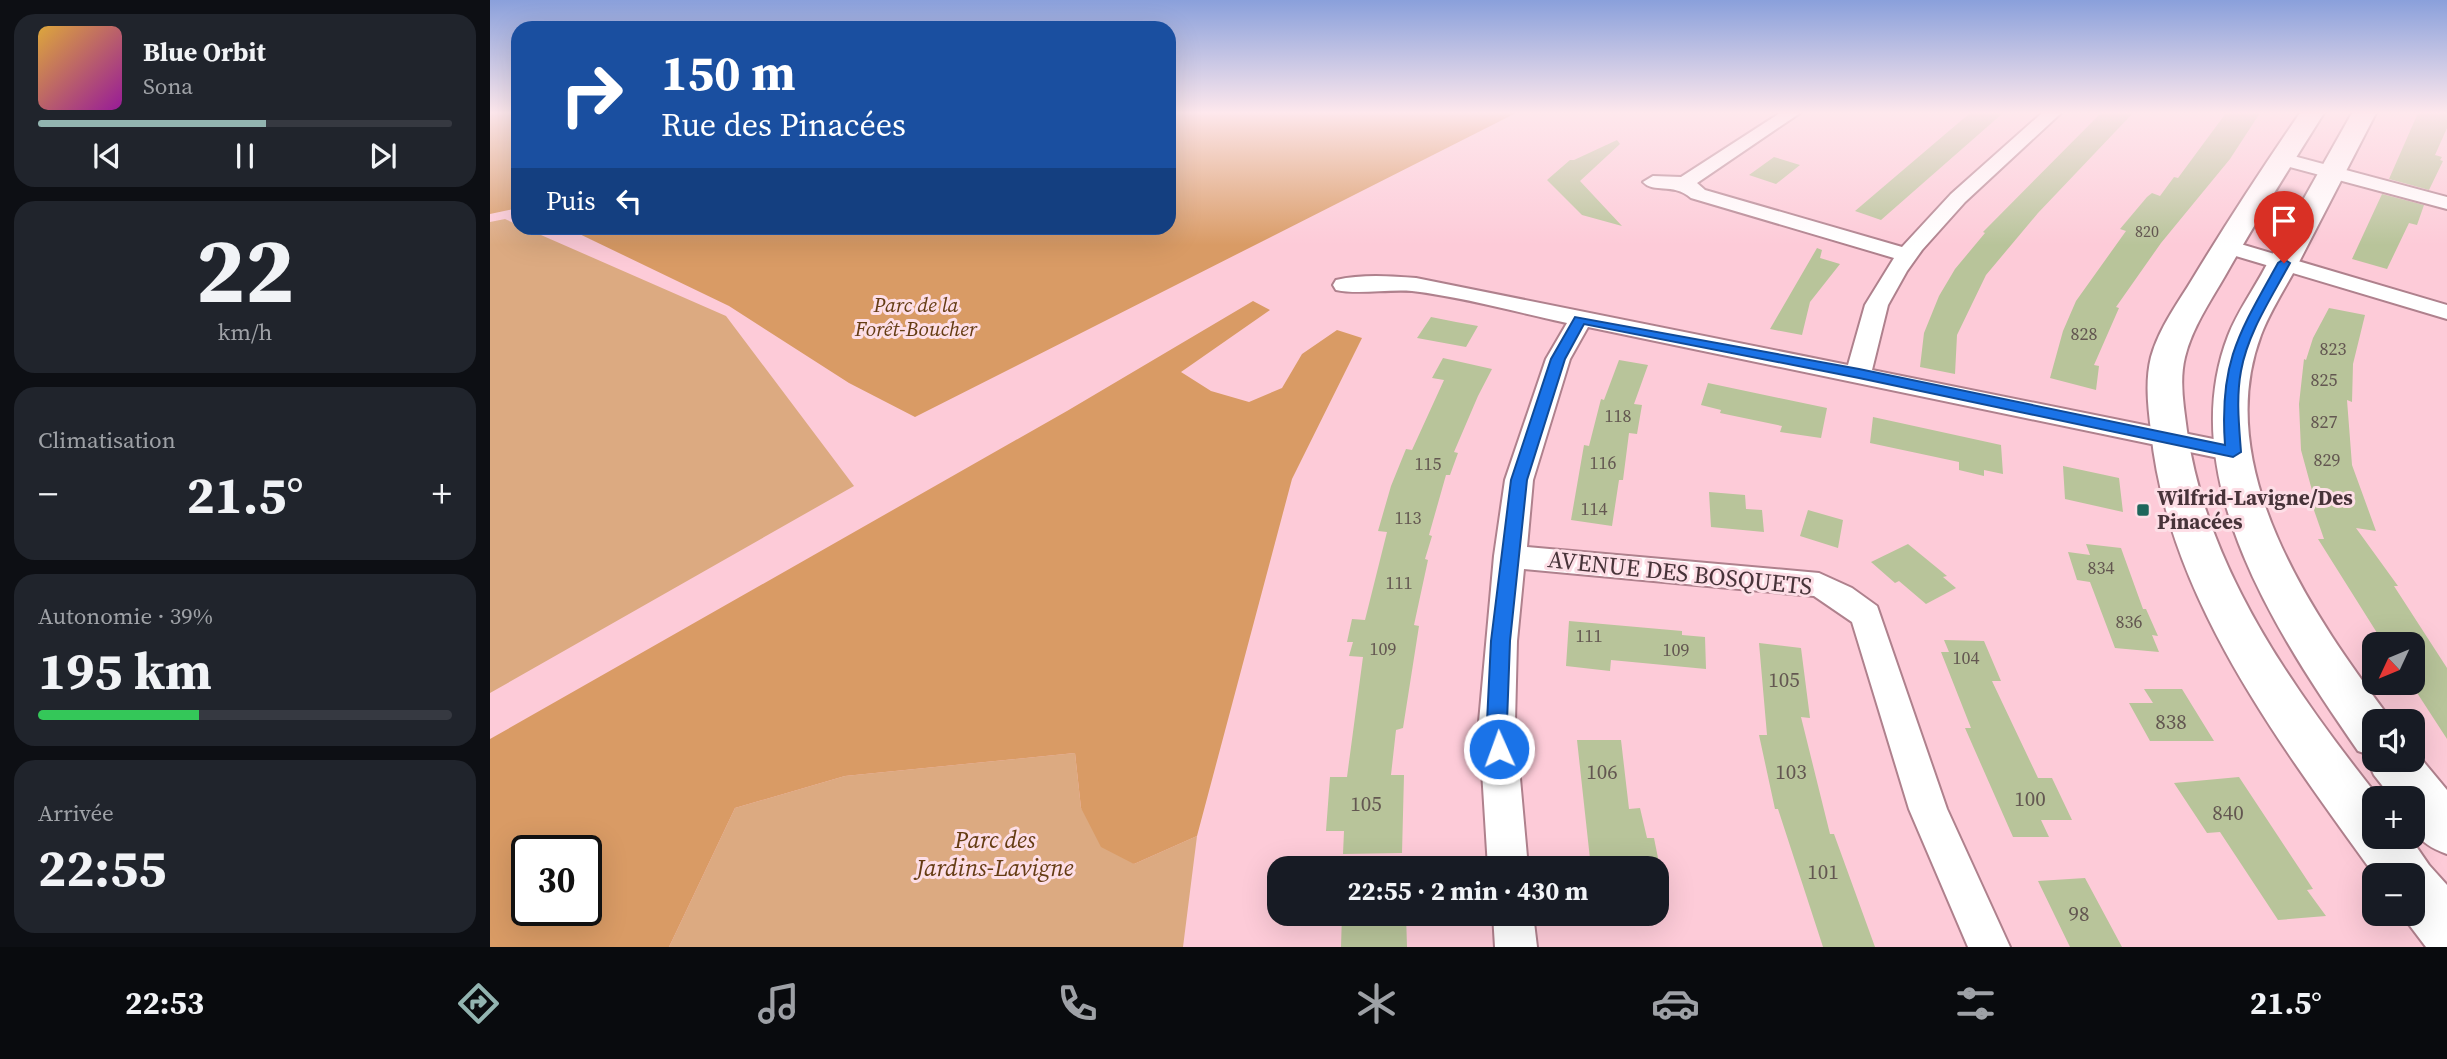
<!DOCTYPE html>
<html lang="fr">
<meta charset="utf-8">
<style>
:root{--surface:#171b24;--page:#20242c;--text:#f1f3f6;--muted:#9ea1a6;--line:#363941;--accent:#92b4b0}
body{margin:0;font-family:"Source Serif 4",serif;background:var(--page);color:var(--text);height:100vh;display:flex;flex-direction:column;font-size:26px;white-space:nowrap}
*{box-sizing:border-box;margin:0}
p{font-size:23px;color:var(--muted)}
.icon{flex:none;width:38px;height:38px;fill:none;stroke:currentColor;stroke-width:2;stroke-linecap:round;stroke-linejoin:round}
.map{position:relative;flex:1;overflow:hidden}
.side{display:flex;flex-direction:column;gap:14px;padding:14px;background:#0d0f14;width:490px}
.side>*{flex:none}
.banner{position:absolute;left:21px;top:21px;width:665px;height:214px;border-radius:21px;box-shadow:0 7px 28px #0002;background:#1a4fa0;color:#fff;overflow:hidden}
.needle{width:46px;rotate:226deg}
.controls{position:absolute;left:1872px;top:632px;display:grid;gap:14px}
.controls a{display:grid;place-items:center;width:63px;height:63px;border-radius:14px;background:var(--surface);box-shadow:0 7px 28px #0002;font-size:35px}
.speed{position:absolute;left:21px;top:835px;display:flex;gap:14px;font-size:35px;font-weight:700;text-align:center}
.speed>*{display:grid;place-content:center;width:91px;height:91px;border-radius:50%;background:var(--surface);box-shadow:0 7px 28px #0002;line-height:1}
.speed .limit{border:4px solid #111;border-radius:10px;background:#fff;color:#111}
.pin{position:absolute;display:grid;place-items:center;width:60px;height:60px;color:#fff;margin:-72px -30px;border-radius:50% 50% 50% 0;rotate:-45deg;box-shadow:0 0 7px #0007}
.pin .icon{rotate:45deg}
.me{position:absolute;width:77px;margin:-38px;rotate:358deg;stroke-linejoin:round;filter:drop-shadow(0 0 5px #0008)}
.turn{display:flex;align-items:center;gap:24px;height:147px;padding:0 35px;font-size:32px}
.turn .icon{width:91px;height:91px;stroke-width:2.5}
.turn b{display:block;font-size:49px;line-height:60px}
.then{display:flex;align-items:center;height:66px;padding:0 35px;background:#0003;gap:14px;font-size:26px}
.big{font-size:52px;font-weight:700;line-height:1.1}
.side .tile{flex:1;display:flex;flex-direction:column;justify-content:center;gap:10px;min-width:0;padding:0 24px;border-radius:21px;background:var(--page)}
.side .dial{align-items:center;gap:0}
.dial b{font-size:91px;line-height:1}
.song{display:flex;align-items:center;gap:21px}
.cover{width:84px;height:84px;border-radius:10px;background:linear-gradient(135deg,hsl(40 70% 55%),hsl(300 70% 35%))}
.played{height:7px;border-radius:4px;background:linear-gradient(90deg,var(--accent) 55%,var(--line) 55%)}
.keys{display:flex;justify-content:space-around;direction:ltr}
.heat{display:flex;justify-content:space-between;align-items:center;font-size:38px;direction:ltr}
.charge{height:10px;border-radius:5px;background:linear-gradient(90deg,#34c759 39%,var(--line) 0)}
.trip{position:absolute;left:777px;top:856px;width:402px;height:70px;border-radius:21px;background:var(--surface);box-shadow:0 7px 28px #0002;font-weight:700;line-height:70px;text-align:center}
.tabs{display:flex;height:112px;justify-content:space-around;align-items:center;background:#090b0e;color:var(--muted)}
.tabs .icon{width:49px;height:49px}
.tabs .active{color:var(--accent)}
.tabs b{font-size:32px;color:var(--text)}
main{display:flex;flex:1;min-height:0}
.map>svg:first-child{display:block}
.green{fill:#dcaa81}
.forest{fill:#d99b65;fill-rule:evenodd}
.building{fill:#b8c49a}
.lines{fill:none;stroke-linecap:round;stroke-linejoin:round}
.street-casing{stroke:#af818d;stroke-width:4}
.secondary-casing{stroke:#af818d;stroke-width:4}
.street{fill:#fff;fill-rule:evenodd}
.secondary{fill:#fff;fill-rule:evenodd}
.route{fill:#1a73e8;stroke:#114b97;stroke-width:2}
.poi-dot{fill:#1e665b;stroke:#fddee6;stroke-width:2.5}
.labels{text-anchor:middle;stroke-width:6;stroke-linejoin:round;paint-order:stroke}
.far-number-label{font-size:16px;fill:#635751}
.number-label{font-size:18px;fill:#635751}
.park-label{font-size:21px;font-style:italic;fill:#653c13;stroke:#fddee6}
.poi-label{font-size:21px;font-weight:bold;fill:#473339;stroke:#fddee6;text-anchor:start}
.near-number-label{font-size:21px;fill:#635751}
.near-street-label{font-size:24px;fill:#473339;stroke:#fddee6}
.near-park-label{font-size:24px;font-style:italic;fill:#653c13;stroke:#fddee6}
</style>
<main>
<section class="side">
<div class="tile">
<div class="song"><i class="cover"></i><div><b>Blue Orbit</b><p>Sona</p></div></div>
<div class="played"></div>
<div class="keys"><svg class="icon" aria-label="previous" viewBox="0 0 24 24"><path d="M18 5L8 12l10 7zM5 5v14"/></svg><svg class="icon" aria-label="pause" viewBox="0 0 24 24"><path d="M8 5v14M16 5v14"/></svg><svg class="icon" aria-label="next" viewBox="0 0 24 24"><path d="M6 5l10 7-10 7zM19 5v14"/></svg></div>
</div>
<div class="tile dial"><b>22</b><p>km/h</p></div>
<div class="tile"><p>Climatisation</p>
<div class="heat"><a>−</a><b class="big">21.5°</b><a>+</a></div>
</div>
<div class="tile"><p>Autonomie · 39%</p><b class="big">195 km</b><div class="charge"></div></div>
<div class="tile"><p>Arrivée</p><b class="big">22:55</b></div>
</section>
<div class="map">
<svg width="1957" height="947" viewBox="0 0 1957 947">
<rect width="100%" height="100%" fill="#fdcbd8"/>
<path class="green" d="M15 219 28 225V228H35L236 316 364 486 0 693V222Z
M585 753 591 808 644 864 707 836 693 947H179L245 808 355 776Z"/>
<path class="forest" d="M0 113H28V208L0 214Z
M679 113H1026L425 417 359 383 239 306 77 228H679Z
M763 301 780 310 691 372 721 391 759 402 792 388 812 354 847 330 872 338 802 479 707 836 644 864 611 847 591 808 585 753 355 776 245 808 179 947H0V739L577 411ZM37 850H96V910H37Z"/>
<path class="building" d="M1480 113H1513L1391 220 1365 211Z
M1611 113H1643L1548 213 1496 275 1467 335 1465 374 1430 367 1434 333 1449 296 1465 269 1495 233 1493 232Z
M1736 113H1770L1740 159 1671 243 1626 307 1629 308 1604 365 1609 366 1606 390 1560 378 1573 331 1586 301 1636 231 1630 229 1657 197 1662 193 1670 196 1684 177 1688 178Z
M1928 113H1957V128L1945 155 1952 157 1950 160 1953 161 1939 190 1899 179Z
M1127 140 1130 144 1090 181 1132 226 1092 215 1057 180 1080 160H1084Z
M1284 157 1310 165 1286 184 1259 175Z
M1892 194 1934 205 1927 225 1919 223 1897 269 1862 259Z
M1327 248 1332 250 1330 258 1350 264 1320 302 1312 335 1280 329Z
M1839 308 1875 315 1863 364 1862 402 1857 400 1862 465 1886 531 1866 528 1908 586H1904L1957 668V739L1920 682H1923V644H1894L1828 539H1834L1818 493 1823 494 1811 450 1809 404 1814 359 1816 360 1823 338Z
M941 317 966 322 988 326 976 347 927 338Z
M953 358 1002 369 988 396 964 452 968 453 960 475H956L939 535 942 536 935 559 938 560 924 625 929 626 913 728 906 730 901 775H914L912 853 853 854 854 831H836L840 777H857L873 657 859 656 863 642H857L862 619 875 620 897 532 888 531 901 486 916 449 922 450 954 380 942 378Z
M1129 360 1158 365 1144 404 1152 405 1147 434 1139 433 1133 480H1129L1122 526 1081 520 1094 445 1099 446 1111 399 1114 400Z
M1218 383 1337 408 1331 438 1290 432 1292 426 1230 413 1231 410 1211 405Z
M1383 417 1511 445 1513 474 1494 470V476L1469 470V462L1380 443Z
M1573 466 1629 478 1633 512 1575 499Z
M1219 492 1255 495 1256 509 1272 510 1274 532 1221 527Z
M1318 510 1353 520 1348 548 1310 536Z
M1418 544 1457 576 1453 577 1466 588 1436 604 1409 581 1405 583 1381 562Z
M1596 544 1631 548 1653 609H1656L1668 636 1662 635 1669 652 1625 648 1600 582 1587 580 1578 552 1600 555Z
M1079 621 1192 631V635L1215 637 1216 669 1121 660 1120 671 1076 666Z
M1454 640 1494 641 1511 681H1502L1548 778H1562L1582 820H1551L1559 837H1523L1475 728H1481L1451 652H1459Z
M1269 643 1311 648 1320 718 1311 717 1340 834H1344L1385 947H1333L1288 809H1285L1269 735H1277Z
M1654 689H1692L1724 741H1660L1639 703H1663Z
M1087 740H1131L1139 809 1150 808 1157 838H1164L1170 868H1101Z
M1749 777 1823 889 1817 890 1836 916 1788 920 1730 832 1717 833 1684 783Z
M1595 878 1632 947H1580L1548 881Z
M852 914H916L917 947H851Z"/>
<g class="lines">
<g class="street-casing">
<path id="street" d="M1290 113H1310L1207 183 1215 190 1412 247 1461 194 1552 113H1571L1475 202 1432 250 1417 271 1398 305 1382 370 1743 443 1753 446 1757 452 1753 458 1743 461 1098 327 1080 359 1043 480 1037 547 1329 573 1362 588 1387 606 1457 809 1520 947H1478L1419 809 1362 622 1324 596 1034 569 1027 641 1025 722 1038 868H998L989 722 1004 556 1015 480 1056 359 1077 323C1026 312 973 297 922 291 897 289 868 295 846 290L843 285 846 280C872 274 900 276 926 278L1358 365 1375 305 1404 258 1201 198C1182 182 1164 194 1153 182L1163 176 1191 177Z
M1792 153 1957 197V209L1785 163 1783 159 1785 155Z
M1737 240 1957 305V319L1729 251 1726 246 1729 241Z
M1003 914H1043L1047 947H1005Z"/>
</g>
<g class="secondary-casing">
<path id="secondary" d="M1810 113H1834C1800 167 1766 221 1735 276 1720 302 1702 328 1695 357 1689 381 1694 407 1697 431 1717 570 1804 690 1889 798H1885V836H1919L1939 865 1957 885V947H1936L1911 914H1923V875L1885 876C1791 745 1677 597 1661 431 1658 407 1655 381 1661 357 1669 328 1688 303 1703 278 1737 222 1773 167 1810 113Z
M1862 113H1886C1860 163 1834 214 1808 264 1796 287 1780 311 1771 335 1720 470 1825 618 1902 721H1885V760H1923V749L1957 790V854C1924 842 1923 831 1923 798H1902L1884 775 1877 760 1880 755 1868 751C1790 638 1683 479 1738 336 1747 312 1764 289 1776 266 1805 215 1833 164 1862 113Z"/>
</g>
<use href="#street" class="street"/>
<use href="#secondary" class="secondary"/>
</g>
<linearGradient id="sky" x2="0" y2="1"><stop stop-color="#8aa0db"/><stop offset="0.46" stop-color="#fee8ed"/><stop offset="1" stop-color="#fee8ed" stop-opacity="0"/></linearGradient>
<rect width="1957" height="245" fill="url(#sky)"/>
<path class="route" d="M1794 259 1800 263C1782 297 1758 332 1751 371 1746 398 1749 425 1751 452L1743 457 1369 378 1094 324 1075 359 1037 480 1020 641 1017 722 1019 749 1016 755 1009 757 1001 755 997 722 1001 641 1021 480 1061 359 1085 317 1369 369 1735 445C1729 362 1749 333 1788 263Z"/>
<rect class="poi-dot" x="1646" y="503" width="14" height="14" rx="3.5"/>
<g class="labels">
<g class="far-number-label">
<text x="1657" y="237">820</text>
</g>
<g class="number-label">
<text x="1594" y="340">828</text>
<text x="1843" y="355">823</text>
<text x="1834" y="386">825</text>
<text x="1128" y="422">118</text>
<text x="1834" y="428">827</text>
<text x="1837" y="466">829</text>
<text x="1113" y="469">116</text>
<text x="938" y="470">115</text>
<text x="1104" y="515">114</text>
<text x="918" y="524">113</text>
<text x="1611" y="574">834</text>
<text x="909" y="589">111</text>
<text x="1639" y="628">836</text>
<text x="1099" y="642">111</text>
<text x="893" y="655">109</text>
<text x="1186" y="656">109</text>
<text x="1476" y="664">104</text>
</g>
<g class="park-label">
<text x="426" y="312">Parc de la<tspan x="426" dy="24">Forêt-Boucher</tspan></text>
</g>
<g class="poi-label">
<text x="1667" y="505">Wilfrid-Lavigne/Des<tspan x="1667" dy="24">Pinacées</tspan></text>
</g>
<g class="near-number-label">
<text x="1294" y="687">105</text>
<text x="1681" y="729">838</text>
<text x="1112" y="779">106</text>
<text x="1301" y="779">103</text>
<text x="1540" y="806">100</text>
<text x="876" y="811">105</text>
<text x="1738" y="820">840</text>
<text x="1333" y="879">101</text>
<text x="1589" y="921">98</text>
</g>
<g class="near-street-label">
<text transform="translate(1190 573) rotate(6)" y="8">AVENUE DES BOSQUETS</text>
</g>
<g class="near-park-label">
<text x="505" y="848">Parc des<tspan x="505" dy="28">Jardins-Lavigne</tspan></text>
</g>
</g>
</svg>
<div class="controls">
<a><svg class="needle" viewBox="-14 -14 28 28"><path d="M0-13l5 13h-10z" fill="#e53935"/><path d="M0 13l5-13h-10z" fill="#9ea1a6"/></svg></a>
<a><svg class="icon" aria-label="sound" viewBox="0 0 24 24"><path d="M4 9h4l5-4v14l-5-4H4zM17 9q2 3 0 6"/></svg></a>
<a>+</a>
<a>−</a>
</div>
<div class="speed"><div class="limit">30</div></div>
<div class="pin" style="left:1794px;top:263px;background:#d93025"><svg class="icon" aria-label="arrive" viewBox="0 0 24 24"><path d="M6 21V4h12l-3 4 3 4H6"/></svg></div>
<svg class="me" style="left:1009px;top:749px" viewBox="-20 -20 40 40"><circle r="17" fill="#1a73e8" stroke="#fff" stroke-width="3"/><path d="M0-11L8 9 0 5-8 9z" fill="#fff"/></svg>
<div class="trip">22:55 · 2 min · 430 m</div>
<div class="banner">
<div class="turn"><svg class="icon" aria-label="right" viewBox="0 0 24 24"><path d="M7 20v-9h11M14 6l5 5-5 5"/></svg><div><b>150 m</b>Rue des Pinacées</div></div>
<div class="then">Puis<svg class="icon" aria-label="left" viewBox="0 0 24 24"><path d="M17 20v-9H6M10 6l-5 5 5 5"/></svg></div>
</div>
</div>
</main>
<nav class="tabs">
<b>22:53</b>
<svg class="icon active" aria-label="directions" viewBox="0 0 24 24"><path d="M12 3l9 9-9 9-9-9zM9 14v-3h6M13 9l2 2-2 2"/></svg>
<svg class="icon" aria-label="music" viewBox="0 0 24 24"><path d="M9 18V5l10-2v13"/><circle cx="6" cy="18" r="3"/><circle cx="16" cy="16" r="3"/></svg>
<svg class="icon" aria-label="phone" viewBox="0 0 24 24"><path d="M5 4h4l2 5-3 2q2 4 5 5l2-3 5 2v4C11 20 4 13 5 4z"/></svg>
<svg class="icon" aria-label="climate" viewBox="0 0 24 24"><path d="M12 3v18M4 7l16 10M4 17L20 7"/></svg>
<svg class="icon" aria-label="car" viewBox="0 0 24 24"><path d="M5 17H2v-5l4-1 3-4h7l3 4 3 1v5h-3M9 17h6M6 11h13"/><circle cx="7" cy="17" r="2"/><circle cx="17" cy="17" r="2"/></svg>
<svg class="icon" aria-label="filters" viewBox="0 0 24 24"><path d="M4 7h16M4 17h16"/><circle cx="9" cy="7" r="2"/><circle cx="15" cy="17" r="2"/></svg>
<b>21.5°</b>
</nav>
